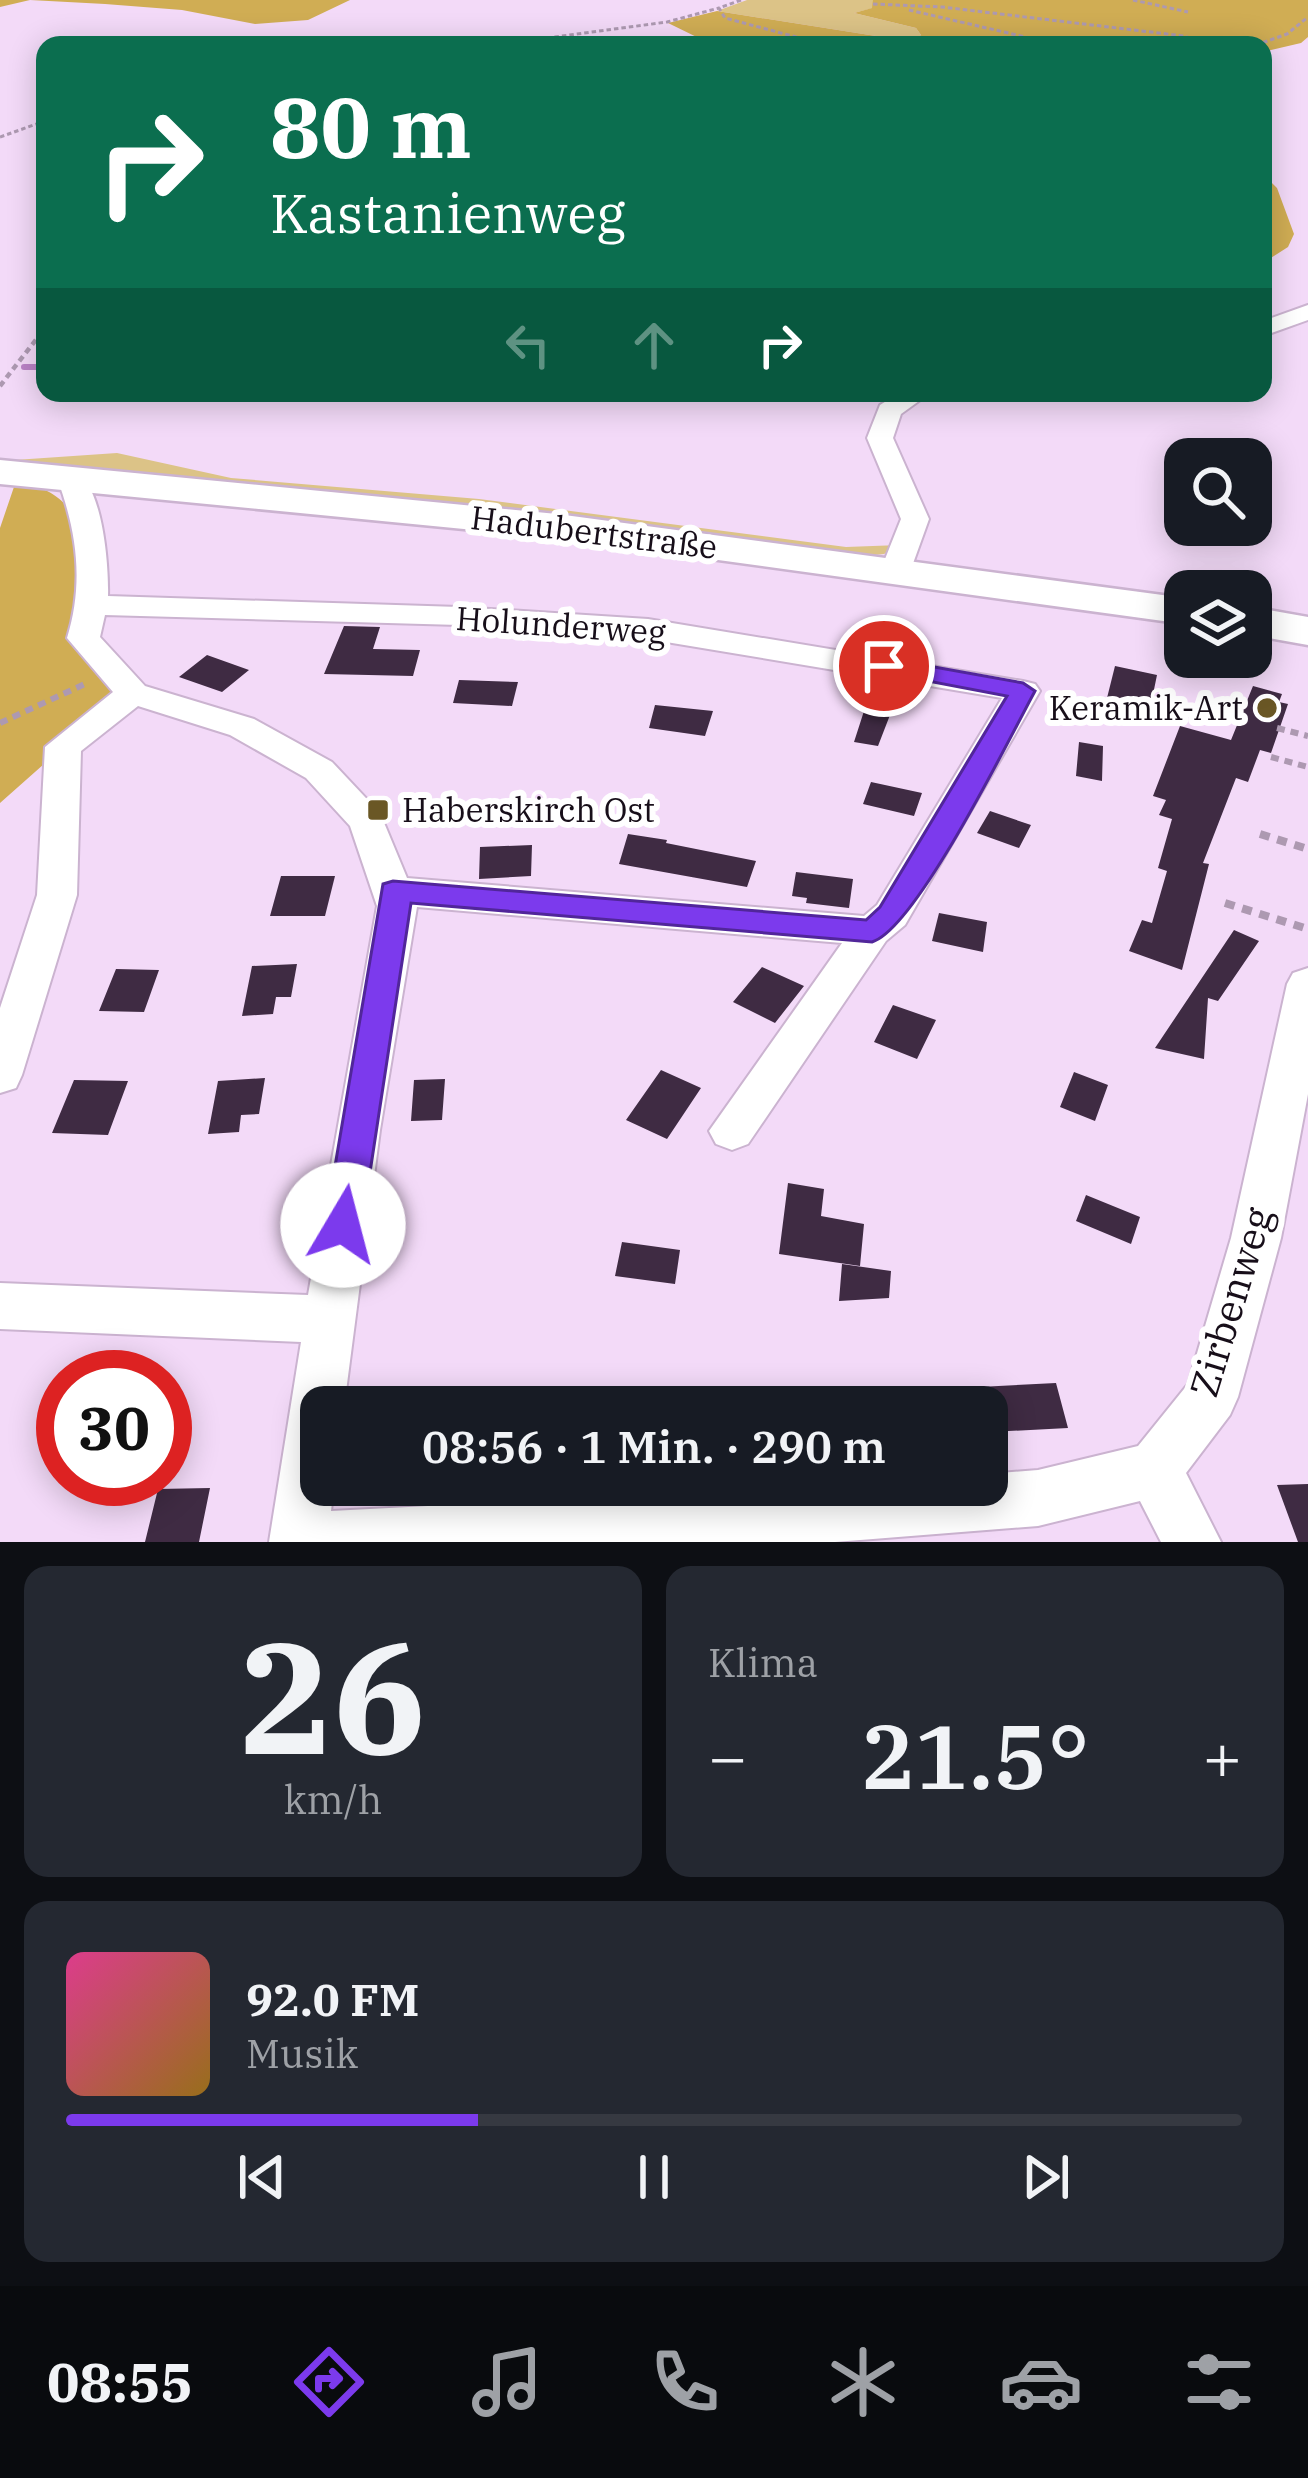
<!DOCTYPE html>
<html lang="de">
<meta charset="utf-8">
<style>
:root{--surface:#171b24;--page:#242831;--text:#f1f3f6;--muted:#9ea1a6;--line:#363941;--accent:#7c3aed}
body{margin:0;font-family:"IBM Plex Serif",serif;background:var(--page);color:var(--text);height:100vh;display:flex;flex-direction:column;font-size:45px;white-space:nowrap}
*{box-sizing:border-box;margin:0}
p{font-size:39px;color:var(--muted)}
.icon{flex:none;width:66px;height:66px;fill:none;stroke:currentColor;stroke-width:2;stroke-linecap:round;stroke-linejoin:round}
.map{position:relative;height:1542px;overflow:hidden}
.drawer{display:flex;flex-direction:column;gap:24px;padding:24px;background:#0d0f14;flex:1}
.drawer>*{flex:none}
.banner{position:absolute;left:36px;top:36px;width:1236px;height:366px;border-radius:24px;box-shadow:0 6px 30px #0003;background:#0b6e4f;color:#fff;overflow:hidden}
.fabs{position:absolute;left:1164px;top:438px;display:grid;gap:24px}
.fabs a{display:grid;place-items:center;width:108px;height:108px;border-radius:24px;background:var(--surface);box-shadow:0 6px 30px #0003;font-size:60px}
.speed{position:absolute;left:36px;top:1350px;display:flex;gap:24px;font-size:60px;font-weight:700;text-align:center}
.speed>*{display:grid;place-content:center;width:156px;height:156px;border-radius:50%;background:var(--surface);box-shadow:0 6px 30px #0003;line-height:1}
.speed .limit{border:18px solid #d22;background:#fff;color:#111}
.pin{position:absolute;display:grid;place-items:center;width:102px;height:102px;color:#fff;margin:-51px;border:6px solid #fff;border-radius:50%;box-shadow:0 3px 12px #0007}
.me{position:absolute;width:132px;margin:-66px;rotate:8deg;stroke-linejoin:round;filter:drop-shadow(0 0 9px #0008)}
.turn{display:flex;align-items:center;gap:42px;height:252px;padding:0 36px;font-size:54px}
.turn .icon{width:156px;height:156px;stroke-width:2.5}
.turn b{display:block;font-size:84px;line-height:102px}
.lanes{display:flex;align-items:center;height:114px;padding:0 36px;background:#0003;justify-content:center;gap:60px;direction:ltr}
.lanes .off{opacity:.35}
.big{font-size:90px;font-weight:600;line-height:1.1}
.drawer .tile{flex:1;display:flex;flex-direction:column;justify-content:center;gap:18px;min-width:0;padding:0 42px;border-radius:24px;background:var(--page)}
.drawer .dial{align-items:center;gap:0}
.dial b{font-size:156px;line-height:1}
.song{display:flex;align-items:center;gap:36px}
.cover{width:144px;height:144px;border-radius:18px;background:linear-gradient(135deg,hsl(330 70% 55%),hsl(40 70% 35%))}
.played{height:12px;border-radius:6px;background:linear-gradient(90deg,var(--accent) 35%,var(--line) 35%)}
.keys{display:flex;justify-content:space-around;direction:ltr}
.heat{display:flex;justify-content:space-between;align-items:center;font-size:66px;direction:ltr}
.drawer .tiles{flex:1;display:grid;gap:24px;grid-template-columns:1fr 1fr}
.tile:last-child{grid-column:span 2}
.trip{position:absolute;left:300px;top:1386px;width:708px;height:120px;border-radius:24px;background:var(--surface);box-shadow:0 6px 30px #0003;font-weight:600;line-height:120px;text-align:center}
.menu{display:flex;height:192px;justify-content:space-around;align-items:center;background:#090b0e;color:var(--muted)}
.menu .icon{width:84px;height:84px}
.menu .active{color:var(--accent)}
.menu b{font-size:54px;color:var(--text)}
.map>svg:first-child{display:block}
.green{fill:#dcc387}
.forest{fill:#d0ad54}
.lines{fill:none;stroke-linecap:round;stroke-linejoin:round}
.stream{stroke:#bb83c7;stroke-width:6}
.building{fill:#3f2b43}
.street-casing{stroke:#cbb3d0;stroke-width:4}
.secondary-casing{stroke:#cbb3d0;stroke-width:5}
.path-far3{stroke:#ad99b1;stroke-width:3;stroke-dasharray:4.5 3;stroke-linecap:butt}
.path-far2{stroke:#ad99b1;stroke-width:4.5;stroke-dasharray:6 4.5;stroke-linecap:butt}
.path-far1{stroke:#ad99b1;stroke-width:6;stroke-dasharray:8 6;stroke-linecap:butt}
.path{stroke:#ad99b1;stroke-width:8;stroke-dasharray:10 8;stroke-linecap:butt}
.street{fill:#fff;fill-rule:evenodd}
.secondary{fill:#fff;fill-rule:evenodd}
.route{fill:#7c3aed;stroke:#51269a;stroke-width:3}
.poi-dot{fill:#6a5725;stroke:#fff;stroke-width:4.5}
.labels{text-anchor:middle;stroke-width:12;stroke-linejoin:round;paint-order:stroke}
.street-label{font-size:33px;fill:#170e19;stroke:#fff}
.poi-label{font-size:33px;fill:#170e19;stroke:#fff;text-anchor:end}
.near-street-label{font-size:39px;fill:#170e19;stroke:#fff}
</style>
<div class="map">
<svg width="1308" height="1542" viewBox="0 0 1308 1542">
<rect width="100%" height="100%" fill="#f3daf8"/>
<path class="green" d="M747 0H873V8L854 13 916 28 921 35 914 40 895 39 717 11Z
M117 453 231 478 479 499 846 547 900 545 884 554 855 557 0 461Z"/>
<path class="forest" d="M0 0H350L308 20 255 24 182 10 105 4 30 0 0 7Z
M873 0H1308V37L1301 43 1263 52V45H713L668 23 717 11 895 39 914 40 921 35 916 28 854 13 872 8Z
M1263 174 1277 188 1294 234 1288 247 1263 263Z
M16 481C99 498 71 546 84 607 91 636 111 667 123 694L0 803V528Z"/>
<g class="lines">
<path class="stream" d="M24 367H45"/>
</g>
<path class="building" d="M344 626 380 627 373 649 420 650 413 676 324 674Z
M207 655 249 670 222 692 179 677Z
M1115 666 1157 675 1150 709 1106 702Z
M459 680 518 682 512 706 453 703Z
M1253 686 1282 694 1279 702 1288 704 1271 753 1260 750 1248 782 1236 778 1203 863 1209 864 1182 970 1129 951 1142 920 1152 923 1167 871 1158 868 1172 819 1159 815 1166 800 1153 796 1180 726 1231 740Z
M655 705 713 711 705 736 649 728Z
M864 711 890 715 878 746 854 742Z
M1079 742 1103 746 1102 781 1076 776Z
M871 782 922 793 914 816 863 804Z
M990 811 1031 825 1019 848 977 833Z
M628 834 667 840 666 843 756 861 747 887 619 864Z
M532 845 531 876 479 879 480 847Z
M796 872 853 879 849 908 806 903 807 898 792 896Z
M281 876H335L325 916H270Z
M939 913 987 922 983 952 932 941Z
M1234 930 1259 941 1218 1001 1208 998 1204 1059 1155 1048Z
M297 964 291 997H276L273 1014 242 1016 252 966Z
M762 967 804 986 775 1023 733 1002Z
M116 969 159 970 144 1012 99 1011Z
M893 1005 936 1020 917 1059 874 1042Z
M661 1070 701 1088 667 1139 626 1120Z
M1074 1072 1108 1085 1095 1121 1060 1107Z
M265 1078 259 1114 241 1115 239 1132 208 1134 218 1081Z
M445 1079 442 1120 411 1121 414 1080Z
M74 1080 128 1081 108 1135 52 1133Z
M788 1183 824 1189 821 1216 864 1224 860 1266 779 1254Z
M1086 1195 1140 1217 1131 1244 1076 1221Z
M622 1242 680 1250 675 1284 615 1276Z
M842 1264 891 1271 889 1298 839 1301Z
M1056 1383 1068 1428 989 1432 979 1387Z
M1308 1484V1542H1298L1277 1485Z
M210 1488 199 1542H145L158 1489Z"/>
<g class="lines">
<g class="street-casing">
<path id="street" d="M1308 305V320L1263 336V321Z
M899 393H930L901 414 893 438 929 519 911 569 896 578 881 569 901 519 867 438 880 405Z
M71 470C103 478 109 568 108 596L459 607 648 619 1023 681 1035 684 1040 691 905 925 886 941 748 1144 732 1150 716 1144 709 1131 842 943 417 907 380 1130 344 1407H321V1485H334L331 1511 837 1485H987V1474L1038 1470 1138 1446 1188 1384 1231 1238 1287 984 1293 973 1308 968V1094L1281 1238 1238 1397 1230 1415 1186 1473 1221 1542H1161L1140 1501 1038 1526 835 1542H269L301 1342 0 1329V1283L308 1295 377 906 350 826 306 778 230 735 138 706 81 751 77 895 22 1075 16 1088 0 1093V1008L37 895 45 747 113 692 67 638C84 583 77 532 57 478ZM105 615 459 625 648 639 1002 698 877 905 864 916 407 878 380 813 332 762 254 719 145 686 100 637Z"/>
</g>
<g class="secondary-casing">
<path id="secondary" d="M0 460 557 514 1185 598V624L557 538 0 484Z
M1251 607 1308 617V645L1251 635Z"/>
</g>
<path class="path-far3" d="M741 0 719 8 725 18 826 45
M1133 0 1188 12
M873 4 942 7 1184 36 1211 45
M909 10 1060 45
M826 43 911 45
M495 45 667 22 719 8
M1256 45 1287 34 1308 17
M0 137 45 121"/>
<path class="path-far2" d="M0 386 45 328"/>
<path class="path-far1" d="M0 723 87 683
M1277 728 1308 736
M1271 757 1308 767"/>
<path class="path" d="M1260 834 1308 849
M1225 903 1308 929"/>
<use href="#street" class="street"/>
<use href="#secondary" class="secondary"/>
</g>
<path class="route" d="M884 658 1023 683 1035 691C1009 739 916 929 872 942L411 903 362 1225 356 1236 343 1241 330 1236 325 1225 383 884 393 881 866 920 880 907 1007 696 875 671 871 666Z"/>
<g class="poi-dot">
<circle cx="1267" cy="708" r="12"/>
<rect x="366" y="798" width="24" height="24" rx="6"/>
</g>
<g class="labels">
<g class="street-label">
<text transform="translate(594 532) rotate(7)" y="12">Hadubertstraße</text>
<text transform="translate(561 625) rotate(4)" y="12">Holunderweg</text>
</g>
<g class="poi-label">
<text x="1243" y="720">Keramik-Art</text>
<text x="402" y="822" text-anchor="start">Haberskirch Ost</text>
</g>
<g class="near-street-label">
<text transform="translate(1231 1302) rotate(-73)" y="14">Zirbenweg</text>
</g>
</g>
</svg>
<div class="fabs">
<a><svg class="icon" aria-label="search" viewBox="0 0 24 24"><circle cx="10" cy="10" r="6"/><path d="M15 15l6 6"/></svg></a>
<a><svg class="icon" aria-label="layers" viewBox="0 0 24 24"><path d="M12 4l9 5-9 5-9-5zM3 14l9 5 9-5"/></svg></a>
</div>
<div class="speed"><div class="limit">30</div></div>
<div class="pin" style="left:884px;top:666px;background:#d93025"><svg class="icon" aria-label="arrive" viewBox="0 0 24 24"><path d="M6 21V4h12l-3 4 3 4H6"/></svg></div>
<svg class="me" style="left:343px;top:1225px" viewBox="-20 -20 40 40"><circle r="19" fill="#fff"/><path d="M0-13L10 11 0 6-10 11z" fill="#7c3aed"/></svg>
<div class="trip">08:56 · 1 Min. · 290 m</div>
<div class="banner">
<div class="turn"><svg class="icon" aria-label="right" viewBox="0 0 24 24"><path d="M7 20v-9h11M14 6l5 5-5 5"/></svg><div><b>80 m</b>Kastanienweg</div></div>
<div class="lanes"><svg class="icon off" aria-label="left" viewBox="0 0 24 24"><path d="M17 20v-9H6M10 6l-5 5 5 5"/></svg><svg class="icon off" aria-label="ahead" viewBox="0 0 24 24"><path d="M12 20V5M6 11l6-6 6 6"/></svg><svg class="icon" aria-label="right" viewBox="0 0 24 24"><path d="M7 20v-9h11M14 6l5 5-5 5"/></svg></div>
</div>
</div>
<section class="drawer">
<div class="tiles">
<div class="tile dial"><b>26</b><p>km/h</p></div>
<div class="tile"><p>Klima</p>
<div class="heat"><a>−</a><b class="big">21.5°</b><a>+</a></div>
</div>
<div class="tile">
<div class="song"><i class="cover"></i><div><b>92.0 FM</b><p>Musik</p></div></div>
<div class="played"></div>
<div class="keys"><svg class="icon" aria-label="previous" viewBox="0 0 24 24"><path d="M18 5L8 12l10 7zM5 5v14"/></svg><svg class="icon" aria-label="pause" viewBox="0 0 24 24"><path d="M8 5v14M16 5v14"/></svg><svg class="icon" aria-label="next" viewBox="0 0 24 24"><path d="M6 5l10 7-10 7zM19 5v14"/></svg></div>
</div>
</div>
</section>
<nav class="menu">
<b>08:55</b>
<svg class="icon active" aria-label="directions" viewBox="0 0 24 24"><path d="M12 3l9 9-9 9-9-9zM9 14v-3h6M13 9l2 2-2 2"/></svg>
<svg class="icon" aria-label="music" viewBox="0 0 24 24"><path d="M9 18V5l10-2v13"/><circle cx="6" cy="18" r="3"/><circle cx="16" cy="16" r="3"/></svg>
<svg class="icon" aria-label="phone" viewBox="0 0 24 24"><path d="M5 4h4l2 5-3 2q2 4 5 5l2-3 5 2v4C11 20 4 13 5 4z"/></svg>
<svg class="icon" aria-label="climate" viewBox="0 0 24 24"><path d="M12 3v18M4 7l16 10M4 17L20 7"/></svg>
<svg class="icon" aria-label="car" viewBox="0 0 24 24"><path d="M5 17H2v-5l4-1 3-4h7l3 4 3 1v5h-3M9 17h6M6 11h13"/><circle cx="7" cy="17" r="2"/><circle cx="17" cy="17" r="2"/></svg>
<svg class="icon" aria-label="filters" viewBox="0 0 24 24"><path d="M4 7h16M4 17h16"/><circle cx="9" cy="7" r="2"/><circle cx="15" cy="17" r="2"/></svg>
</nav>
